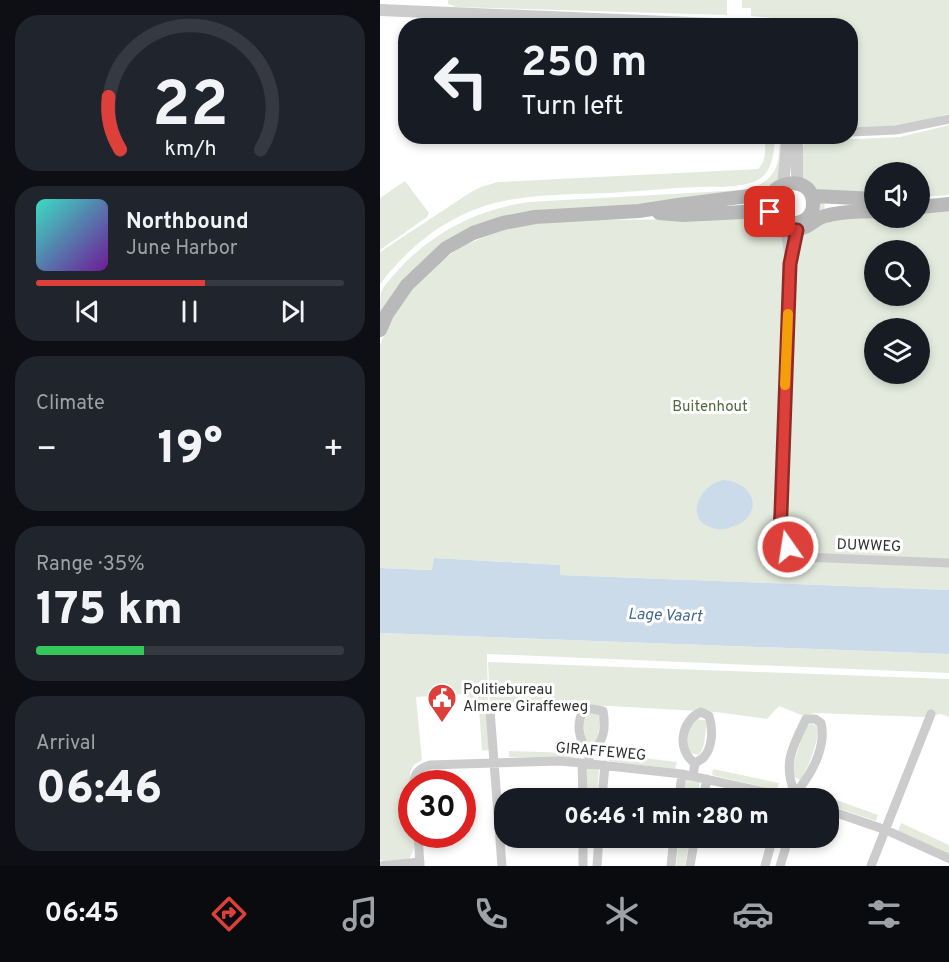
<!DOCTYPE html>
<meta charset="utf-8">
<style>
:root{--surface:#171b24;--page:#20242c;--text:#f1f3f6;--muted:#9ea1a6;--line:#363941;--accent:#dd403a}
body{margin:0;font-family:Overpass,sans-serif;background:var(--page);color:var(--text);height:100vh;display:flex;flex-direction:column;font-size:22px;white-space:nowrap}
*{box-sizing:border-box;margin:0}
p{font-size:20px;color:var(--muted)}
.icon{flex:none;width:33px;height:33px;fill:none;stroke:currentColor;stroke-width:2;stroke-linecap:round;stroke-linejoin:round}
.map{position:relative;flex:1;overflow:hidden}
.details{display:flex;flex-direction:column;gap:15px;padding:15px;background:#0d0f14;width:380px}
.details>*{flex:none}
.top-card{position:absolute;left:18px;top:18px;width:460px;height:126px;border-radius:24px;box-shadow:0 3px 9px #0003;background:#171b24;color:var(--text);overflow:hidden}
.fabs{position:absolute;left:484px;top:162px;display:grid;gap:12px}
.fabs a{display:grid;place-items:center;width:66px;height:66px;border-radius:50%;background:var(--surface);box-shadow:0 3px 9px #0003;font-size:30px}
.speed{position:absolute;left:18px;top:770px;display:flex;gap:12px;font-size:30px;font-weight:700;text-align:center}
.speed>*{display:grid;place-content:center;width:78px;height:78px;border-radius:50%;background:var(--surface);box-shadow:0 3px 9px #0003;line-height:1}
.speed .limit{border:9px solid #d22;background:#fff;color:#111}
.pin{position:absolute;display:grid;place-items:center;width:51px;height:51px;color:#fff;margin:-26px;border-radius:12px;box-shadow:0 3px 9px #0006}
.me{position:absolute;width:66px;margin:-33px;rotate:347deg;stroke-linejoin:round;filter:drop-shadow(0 0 4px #0008)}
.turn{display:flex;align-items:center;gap:21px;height:126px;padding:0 24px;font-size:27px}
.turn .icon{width:78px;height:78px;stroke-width:2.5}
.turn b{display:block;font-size:42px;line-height:51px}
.big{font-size:45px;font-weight:800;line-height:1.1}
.details .tile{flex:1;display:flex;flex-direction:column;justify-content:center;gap:9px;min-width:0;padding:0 21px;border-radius:24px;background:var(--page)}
.details .dial{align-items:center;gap:0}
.dial svg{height:156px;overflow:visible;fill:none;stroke:var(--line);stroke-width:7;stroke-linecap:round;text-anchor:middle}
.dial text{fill:var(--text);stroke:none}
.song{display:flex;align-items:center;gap:18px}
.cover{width:72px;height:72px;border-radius:9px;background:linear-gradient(135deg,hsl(170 70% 55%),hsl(280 70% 35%))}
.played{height:6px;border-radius:3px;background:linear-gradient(90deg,var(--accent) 55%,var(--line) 55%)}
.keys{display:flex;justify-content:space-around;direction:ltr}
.heat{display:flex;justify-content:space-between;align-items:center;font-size:33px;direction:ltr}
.charge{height:9px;border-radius:4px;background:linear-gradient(90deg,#34c759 35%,var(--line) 0)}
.trip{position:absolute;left:114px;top:788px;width:345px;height:60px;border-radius:24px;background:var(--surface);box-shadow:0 3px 9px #0003;font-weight:800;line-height:60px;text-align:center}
.tabs{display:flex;height:96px;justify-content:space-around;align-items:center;background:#090b0e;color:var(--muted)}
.tabs .icon{width:42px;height:42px}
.tabs .active{color:var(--accent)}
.tabs b{font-size:27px;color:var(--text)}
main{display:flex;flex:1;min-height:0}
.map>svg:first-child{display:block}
.green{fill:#e4ebde;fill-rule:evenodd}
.water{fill:#cbdbea}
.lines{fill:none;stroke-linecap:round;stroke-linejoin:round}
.minor{stroke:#ccc;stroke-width:9}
.tertiary{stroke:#ccc;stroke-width:12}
.secondary{stroke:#b9b9b9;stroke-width:14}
.route-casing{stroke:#902a26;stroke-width:15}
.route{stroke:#dd403a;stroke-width:10}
.slow{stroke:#f59e0b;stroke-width:10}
.labels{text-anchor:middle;stroke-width:6;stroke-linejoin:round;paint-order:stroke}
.park-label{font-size:15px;fill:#4e693e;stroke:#fff}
.street-label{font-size:15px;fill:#2f2f2f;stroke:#fff}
.poi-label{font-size:15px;fill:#2f2f2f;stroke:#fff;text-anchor:start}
.water-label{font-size:16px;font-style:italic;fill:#41678d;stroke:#fff}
</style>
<main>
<section class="details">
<div class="tile dial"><svg viewBox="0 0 100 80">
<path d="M14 69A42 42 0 1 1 86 69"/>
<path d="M14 69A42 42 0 0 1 8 42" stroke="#dd403a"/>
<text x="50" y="56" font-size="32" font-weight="700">22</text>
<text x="50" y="72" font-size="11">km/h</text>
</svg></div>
<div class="tile">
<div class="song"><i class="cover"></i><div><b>Northbound</b><p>June Harbor</p></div></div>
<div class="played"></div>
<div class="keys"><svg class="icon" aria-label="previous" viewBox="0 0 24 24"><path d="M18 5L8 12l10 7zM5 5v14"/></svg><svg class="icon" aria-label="pause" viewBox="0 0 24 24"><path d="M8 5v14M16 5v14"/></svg><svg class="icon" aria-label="next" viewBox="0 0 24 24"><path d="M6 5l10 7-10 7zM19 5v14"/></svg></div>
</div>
<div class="tile"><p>Climate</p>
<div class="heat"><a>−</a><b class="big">19°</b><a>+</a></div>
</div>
<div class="tile"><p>Range · 35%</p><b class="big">175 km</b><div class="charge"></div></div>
<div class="tile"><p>Arrival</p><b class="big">06:46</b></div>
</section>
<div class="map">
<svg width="570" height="866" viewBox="0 0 570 866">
<rect width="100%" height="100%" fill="#fff"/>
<path class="green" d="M68 0H347V15L76 7 68 4Z
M362 0H569V114L528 124 500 128H471V26L408 25 393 18 371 16V8H362Z
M569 125V195L540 197V172H495V197L445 194 444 220 495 218H540V210L569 207V590L180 575V565L54 558 53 570 0 568V345L9 323 31 288 56 265 75 251 87 244 127 228 182 220 377 219C389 221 397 226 402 237L418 239 436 224 422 179V149L425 142 435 138V136L447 137V138L476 139 520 137ZM495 250H540V296H495ZM495 328H540V374H495Z
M385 137H395C393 179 381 185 340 187 304 186 267 191 231 193 199 194 167 194 135 199 79 207 35 239 0 284V252L91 192 101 187 118 182 378 169C387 161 385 148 385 137Z
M402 137H404L403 165 402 175 394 187 96 227 0 319C0 311 0 299 1 292 5 284 13 276 19 269 53 232 98 209 149 202L363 190C380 187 395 178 398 160 400 152 398 144 402 137Z
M25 181 49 213 47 217 0 250V198Z
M0 633 569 654V673L107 654 108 703 86 702 85 694 36 697 42 760 34 765 30 772 32 799V834H34C35 844 35 850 29 859L3 863 0 859Z
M108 662 569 679V717L561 714 544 717 435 713 424 716 399 706 387 719 336 712 230 706 110 703Z
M99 708H107L109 750 102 751Z
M204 714H218L221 718 217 741 215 744 208 745 205 737 202 716Z
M315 719 324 720 327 722 324 744 322 750 319 755 310 753C306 744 307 727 315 719Z
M431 724C434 725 437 725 438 729 439 739 427 772 420 780L414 777 412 769 424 730 427 725Z
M129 751 192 753 193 759 129 757Z
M229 754 297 762 295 769 229 761Z
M206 768 219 769 217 798H207Z
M333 769 399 783 397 790 332 775Z
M306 779 320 781 317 798H304Z
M429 790 498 815 496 821 449 805 448 798 427 797Z
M521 823 569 845V854L518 831Z
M299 837H310L305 866H296Z"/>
<path class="water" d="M344 480C363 481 383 499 367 518 363 523 357 525 351 527 345 530 339 530 333 528 303 521 319 484 344 480Z
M54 558 180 565V575L569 590V654L0 633V568L52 570Z"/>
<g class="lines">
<path class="minor" d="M471 132 516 130 570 119
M405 228 410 264 401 532 407 547 423 557 570 563
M411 259 417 230
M110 710 122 866
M202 763 203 798
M208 763 210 753C224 744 226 727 223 711L212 709 204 710C195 723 199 742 210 753
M313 776 315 763C318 761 321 760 324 757 333 747 333 728 329 716L321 712C301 720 296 751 315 763
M34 783C34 772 41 768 50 765L179 761 202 763 302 774 413 798
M222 798 225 765
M299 798 302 774
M323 798 327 779
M413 798C416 792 420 788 424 782 435 767 446 743 441 723L435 719H426C413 746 402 764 415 793
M448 810 506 830 570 859
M38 834 40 866
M203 837V866
M0 866 40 862
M217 866 219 837
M291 866 294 837
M310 866 315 837
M385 866 393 837
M400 866 409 837
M491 866 551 714"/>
<path class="tertiary" d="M0 10 381 26
M415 136 417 145V184
M403 185 407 145 411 136"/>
<path class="secondary" d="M403 185C402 193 395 198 395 205 395 230 433 229 433 204 433 167 371 185 393 218 400 228 413 233 425 227 432 224 437 218 445 216 461 211 478 212 495 211
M431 194 435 196 495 199
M540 207 570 204
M279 213 303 215 386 211 397 214
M0 330 7 314 27 285 66 248 93 233 123 223 155 217 259 211 298 205 392 193"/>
</g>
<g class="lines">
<g class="route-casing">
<path id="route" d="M390 212C395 224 404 230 417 230L410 264 401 512 400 532 408 547"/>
</g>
<use href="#route" class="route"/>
<path class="slow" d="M405 385 408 314"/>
</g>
<defs>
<g id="civic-pin" transform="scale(1.5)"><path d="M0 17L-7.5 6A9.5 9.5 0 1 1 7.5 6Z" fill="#dd403a" stroke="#fff"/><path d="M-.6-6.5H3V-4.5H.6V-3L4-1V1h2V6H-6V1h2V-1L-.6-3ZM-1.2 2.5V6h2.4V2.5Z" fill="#fff"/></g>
</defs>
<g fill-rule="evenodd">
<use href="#civic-pin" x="62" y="698"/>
</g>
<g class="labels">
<g class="park-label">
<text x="330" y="411">Buitenhout</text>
</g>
<g class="street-label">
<text transform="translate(489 545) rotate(2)" y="5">DUWWEG</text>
<text transform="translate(221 751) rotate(5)" y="5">GIRAFFEWEG</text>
</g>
<g class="poi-label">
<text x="83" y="694">Politiebureau<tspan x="83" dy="17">Almere Giraffeweg</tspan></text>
</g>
<g class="water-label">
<text transform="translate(285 614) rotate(2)" y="6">Lage Vaart</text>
</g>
</g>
</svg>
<div class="fabs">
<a><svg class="icon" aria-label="sound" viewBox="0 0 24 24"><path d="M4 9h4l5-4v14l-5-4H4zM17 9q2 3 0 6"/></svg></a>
<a><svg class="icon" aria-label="search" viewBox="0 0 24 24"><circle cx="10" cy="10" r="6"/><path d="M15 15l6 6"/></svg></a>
<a><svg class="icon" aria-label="layers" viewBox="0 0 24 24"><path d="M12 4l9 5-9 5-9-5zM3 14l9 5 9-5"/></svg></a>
</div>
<div class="speed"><div class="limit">30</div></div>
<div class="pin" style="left:390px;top:212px;background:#d93025"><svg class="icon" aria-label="arrive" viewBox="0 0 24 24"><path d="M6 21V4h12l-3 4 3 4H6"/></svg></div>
<svg class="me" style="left:408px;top:547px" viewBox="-20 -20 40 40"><circle r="17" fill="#dd403a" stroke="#fff" stroke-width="3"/><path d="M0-11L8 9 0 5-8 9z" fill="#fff"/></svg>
<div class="trip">06:46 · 1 min · 280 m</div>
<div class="top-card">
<div class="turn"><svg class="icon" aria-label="left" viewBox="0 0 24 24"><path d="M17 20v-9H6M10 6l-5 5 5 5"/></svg><div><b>250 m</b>Turn left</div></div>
</div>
</div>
</main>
<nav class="tabs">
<b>06:45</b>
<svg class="icon active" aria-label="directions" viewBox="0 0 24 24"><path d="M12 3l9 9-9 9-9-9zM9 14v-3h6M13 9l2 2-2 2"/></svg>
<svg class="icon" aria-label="music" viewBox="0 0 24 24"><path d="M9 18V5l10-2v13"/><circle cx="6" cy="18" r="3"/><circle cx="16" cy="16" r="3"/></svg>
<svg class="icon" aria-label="phone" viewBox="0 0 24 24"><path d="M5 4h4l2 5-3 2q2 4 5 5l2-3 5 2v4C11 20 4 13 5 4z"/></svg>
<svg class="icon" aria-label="climate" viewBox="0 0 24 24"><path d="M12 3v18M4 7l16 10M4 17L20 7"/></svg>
<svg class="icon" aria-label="car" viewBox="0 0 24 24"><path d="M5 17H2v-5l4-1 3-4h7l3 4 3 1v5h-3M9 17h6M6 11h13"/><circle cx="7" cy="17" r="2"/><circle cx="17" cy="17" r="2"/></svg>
<svg class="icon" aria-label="filters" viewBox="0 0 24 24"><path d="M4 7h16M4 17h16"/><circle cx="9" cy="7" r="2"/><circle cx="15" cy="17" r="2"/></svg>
</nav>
